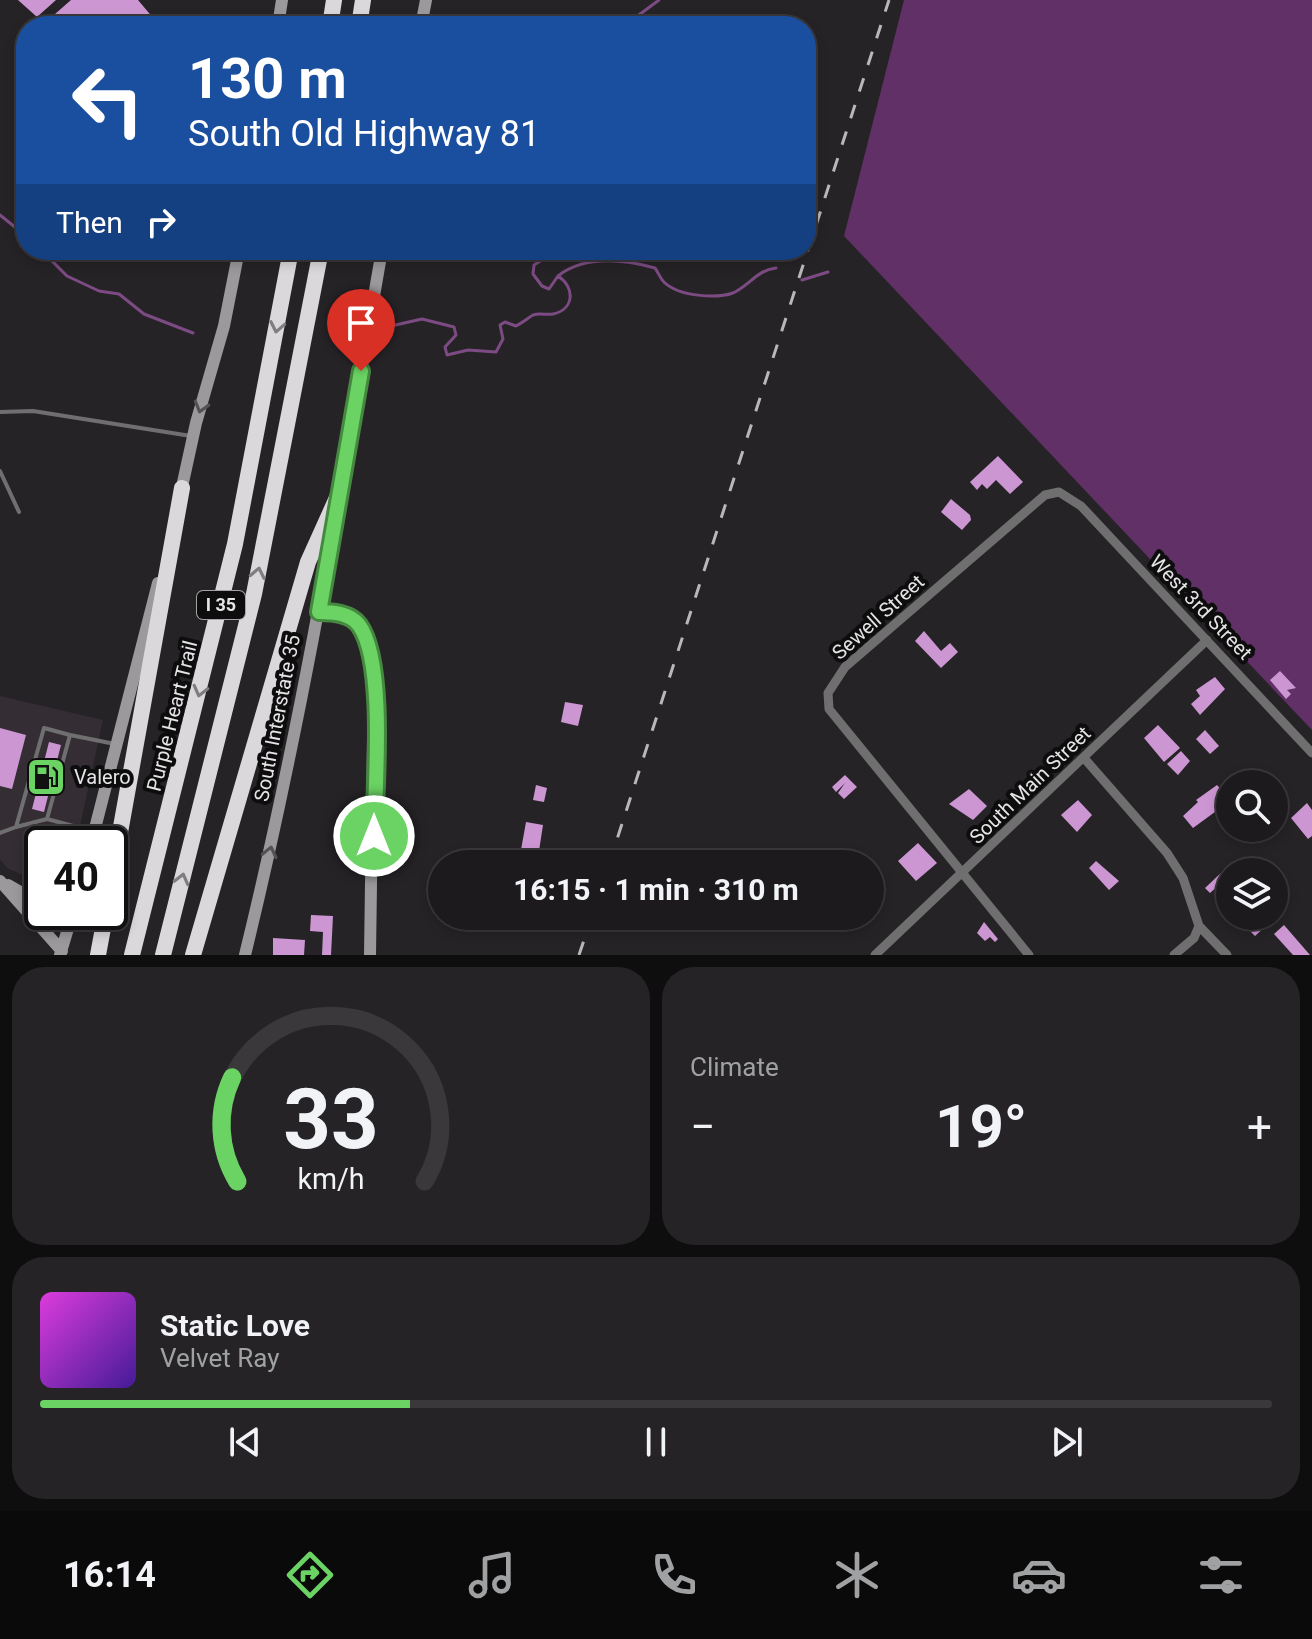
<!DOCTYPE html>
<meta charset="utf-8">
<style>
:root{--surface:#1c1a1c;--page:#252325;--text:#f1f3f6;--muted:#a0a1a3;--line:#3a383b;--accent:#6ad363}
body{margin:0;font-family:Roboto,sans-serif;background:var(--page);color:var(--text);height:100vh;display:flex;flex-direction:column;font-size:30px;white-space:nowrap}
*{box-sizing:border-box;margin:0}
p{font-size:26px;color:var(--muted)}
.icon{flex:none;width:44px;height:44px;fill:none;stroke:currentColor;stroke-width:2;stroke-linecap:round;stroke-linejoin:round}
.map{position:relative;height:955px;overflow:hidden}
.panel{display:flex;flex-direction:column;gap:12px;padding:12px;background:#0f0e0f;flex:1}
.panel>*{flex:none}
.banner{position:absolute;left:16px;top:16px;width:800px;height:244px;border-radius:32px;box-shadow:0 4px 12px #0003,0 0 0 2px var(--line);background:#1a4fa0;color:#fff;overflow:hidden}
.tools{position:absolute;left:1216px;top:770px;display:grid;gap:16px}
.tools a{display:grid;place-items:center;width:72px;height:72px;border-radius:50%;background:var(--surface);box-shadow:0 4px 12px #0003,0 0 0 2px var(--line);font-size:40px}
.speed{position:absolute;left:24px;top:826px;display:flex;gap:16px;font-size:40px;font-weight:700;text-align:center}
.speed>*{display:grid;place-content:center;width:104px;height:104px;border-radius:50%;background:var(--surface);box-shadow:0 4px 12px #0003,0 0 0 2px var(--line);line-height:1}
.speed .limit{border:4px solid #111;border-radius:12px;background:#fff;color:#111}
.pin{position:absolute;display:grid;place-items:center;width:68px;height:68px;color:#fff;margin:-82px -34px;border-radius:50% 50% 50% 0;rotate:-45deg;box-shadow:0 0 8px #0007}
.pin .icon{rotate:45deg}
.me{position:absolute;width:88px;margin:-44px;rotate:0deg;stroke-linejoin:round;filter:drop-shadow(0 0 6px #0008)}
.turn{display:flex;align-items:center;gap:28px;height:168px;padding:0 40px;font-size:36px}
.turn .icon{width:104px;height:104px;stroke-width:2.5}
.turn b{display:block;font-size:56px;line-height:68px}
.then{display:flex;align-items:center;height:76px;padding:0 40px;background:#0003;gap:16px;font-size:30px}
.big{font-size:60px;font-weight:700;line-height:1.1}
.panel .card{flex:1;display:flex;flex-direction:column;justify-content:center;gap:12px;min-width:0;padding:0 28px;border-radius:32px;background:var(--page)}
.panel .dial{align-items:center;gap:0}
.dial svg{height:208px;overflow:visible;fill:none;stroke:var(--line);stroke-width:7;stroke-linecap:round;text-anchor:middle}
.dial text{fill:var(--text);stroke:none}
.song{display:flex;align-items:center;gap:24px}
.cover{width:96px;height:96px;border-radius:12px;background:linear-gradient(135deg,hsl(300 70% 55%),hsl(260 70% 35%))}
.played{height:8px;border-radius:4px;background:linear-gradient(90deg,var(--accent) 30%,var(--line) 30%)}
.keys{display:flex;justify-content:space-around;direction:ltr}
.heat{display:flex;justify-content:space-between;align-items:center;font-size:44px;direction:ltr}
.panel .tiles{flex:1;display:grid;gap:12px;grid-template-columns:1fr 1fr}
.card:last-child{grid-column:span 2}
.trip{position:absolute;left:428px;top:850px;width:456px;height:80px;border-radius:40px;background:var(--surface);box-shadow:0 4px 12px #0003,0 0 0 2px var(--line);font-weight:700;line-height:80px;text-align:center}
.tab-bar{display:flex;height:128px;justify-content:space-around;align-items:center;background:#0b0a0b;color:var(--muted)}
.tab-bar .icon{width:56px;height:56px}
.tab-bar .selected{color:var(--accent)}
.tab-bar b{font-size:36px;color:var(--text)}
.map>svg:first-child{display:block}
.built{fill:#342d34}
.green{fill:#603067}
.lines{fill:none;stroke-linecap:round;stroke-linejoin:round}
.stream{stroke:#7c4b83;stroke-width:3}
.building{fill:#cc96d3}
.lane{stroke:#706f70;stroke-width:4}
.street{stroke:#706f70;stroke-width:9}
.secondary{stroke:#9b999b;stroke-width:12}
.highway{stroke:#dbd8dc;stroke-width:16}
.rail{stroke:#b9b7b9;stroke-width:3;stroke-dasharray:14 14;stroke-linecap:butt}
.oneway{stroke:#7f7d7f}
.oneway2{stroke:#545354}
.route-casing{stroke:#458940;stroke-width:20}
.route{stroke:#6ad363;stroke-width:14}
.labels{text-anchor:middle;stroke-width:8;stroke-linejoin:round;paint-order:stroke}
.shield{fill:#0e0d0e;stroke:#a5a4a5;stroke-width:2}
.shield-label{font-size:18px;font-weight:bold;fill:#e6e4e6}
.street-label{font-size:20px;fill:#e6e4e6;stroke:#0e0d0e}
.poi-label{font-size:20px;fill:#e6e4e6;stroke:#0e0d0e;text-anchor:start}
</style>
<div class="map">
<svg width="1312" height="955" viewBox="0 0 1312 955">
<rect width="100%" height="100%" fill="#262326"/>
<path class="built" d="M0 696 103 720 76 844H42V877L32 879 7 868 0 859Z"/>
<path class="green" d="M904 0H1312V730L844 236Z"/>
<g class="lines">
<path class="stream" d="M624 26 659 0
M0 215 26 236
M41 250 67 276 99 291 119 294 144 314 193 333
M558 276 549 289 542 286 533 274 534 265 558 250
M802 280 828 272
M391 326 422 319 454 327 456 335 445 347 447 355 468 350 496 352 503 339 500 325 505 322 516 326C522 323 528 318 533 315 539 313 546 315 553 314 575 309 575 287 558 276 585 255 622 259 655 268 658 272 661 280 665 283 679 296 716 299 733 293 749 286 757 270 776 268"/>
</g>
<path class="building" d="M18 0H56L37 17Z
M71 0H138L154 19 150 26H51L47 21Z
M998 456 1023 482 1010 494 996 480 987 489 982 484 977 490 970 482Z
M951 499 970 515 971 520 962 530 941 512Z
M924 631 941 651 950 643 958 652 941 668 915 641Z
M1280 671 1296 688 1287 690 1291 694 1286 699 1270 680Z
M1215 677 1225 689 1200 715 1191 704 1200 696 1196 690Z
M565 702 583 705 578 726 561 722Z
M1158 725 1180 748 1164 762 1144 738Z
M0 728 26 735 12 789 0 786Z
M1205 730 1219 746 1210 754 1196 739Z
M49 742 61 745 44 812 32 809Z
M1181 751 1190 761 1178 775 1167 764Z
M845 775 857 787 844 799 838 793 845 783 836 792 832 787Z
M536 785 547 788 544 802 533 800Z
M1217 785 1227 796 1216 806 1219 809 1193 828 1183 816 1198 802 1196 800Z
M969 789 987 806 973 820 949 804Z
M1078 800 1092 815 1077 832 1061 815Z
M1307 803 1312 810V836L1308 839 1291 818Z
M526 822 543 825 537 864 519 861Z
M918 843 937 863 916 881 898 861Z
M1096 861 1119 881 1109 890 1089 868Z
M1223 871 1230 878V886L1223 893 1218 886 1210 893 1205 888Z
M1274 907 1280 913 1255 936 1243 924 1255 916H1274Z
M311 915 333 916 331 955H322L323 932 310 931Z
M984 922 998 939 995 942 990 937 985 941 977 933Z
M1284 925 1310 955H1293L1274 934Z
M273 938 305 940 304 955H273Z"/>
<g class="lines">
<path class="lane" d="M0 412 33 411 191 436
M0 471 19 512
M16 827 47 819
M92 831 47 819 70 735 115 744
M0 833 16 827 44 728 70 735"/>
<path class="street" d="M1084 758 1167 853 1183 878 1199 926 1227 955
M875 955 1207 640
M1029 955 829 709 828 693 845 667 1045 495 1059 492 1081 506 1312 753
M1174 955 1194 938 1199 926"/>
<path class="secondary" d="M278 26 282 0
M421 26 426 0
M180 496 196 423 224 326 239 250
M319 612C362 614 362 633 374 668L370 955
M91 844 158 583
M0 881 62 951
M8 885 27 896 42 894
M60 955 73 912
M245 955C302 722 341 486 382 250"/>
<path class="highway" d="M330 26 334 0
M359 26 363 0
M110 888 182 488
M98 955 106 912
M132 955 235 544 291 250
M163 955 254 594 321 250
M193 955 308 562 340 491"/>
<path class="rail" d="M609 864 889 0
M579 955 592 916"/>
</g>
<defs><path id="oneway-chevron" d="M-2-3.5L2.5 0L-2 3.5" fill="none" stroke-width="1.6" stroke-linecap="round" stroke-linejoin="round" transform="scale(2)"/></defs>
<g class="oneway">
<use href="#oneway-chevron" transform="translate(277 327) rotate(101)"/>
<use href="#oneway-chevron" transform="translate(258 573) rotate(-78)"/>
<use href="#oneway-chevron" transform="translate(200 691) rotate(104)"/>
<use href="#oneway-chevron" transform="translate(182 879) rotate(-76)"/>
</g>
<g class="oneway2">
<use href="#oneway-chevron" transform="translate(201 407) rotate(106)"/>
<use href="#oneway-chevron" transform="translate(270 852) rotate(-77)"/>
</g>
<g class="lines">
<g class="route-casing">
<path id="route" d="M361 371 319 612C333 612 350 613 359 625 386 662 375 788 374 836"/>
</g>
<use href="#route" class="route"/>
</g>
<defs>
<g id="fuel-square" transform="scale(2)"><rect x="-9" y="-9" width="18" height="18" rx="4" fill="#6ad363" stroke="#0e0d0e"/><path d="M-5.5-6h7V0h2V4h1.3V-2.5L3-4.5l.8-.8L6-3V5H2.5V1h-1V6h-7ZM-4.2-4.7v3.2H.2V-4.7Z" fill="#111"/></g>
</defs>
<g fill-rule="evenodd">
<use href="#fuel-square" x="46" y="777"/>
</g>
<g class="labels">
<rect class="shield" x="197" y="591" width="48" height="28" rx="6"/>
<g class="shield-label">
<text x="221" y="611">I 35</text>
</g>
<g class="street-label">
<text transform="translate(1201 607) rotate(46)" y="7">West 3rd Street</text>
<text transform="translate(878 617) rotate(-42)" y="7">Sewell Street</text>
<text transform="translate(172 716) rotate(-76)" y="7">Purple Heart Trail</text>
<text transform="translate(277 718) rotate(-79)" y="7">South Interstate 35</text>
<text transform="translate(1030 785) rotate(-44)" y="7">South Main Street</text>
</g>
<g class="poi-label">
<text x="74" y="784">Valero</text>
</g>
</g>
</svg>
<div class="tools">
<a><svg class="icon" aria-label="search" viewBox="0 0 24 24"><circle cx="10" cy="10" r="6"/><path d="M15 15l6 6"/></svg></a>
<a><svg class="icon" aria-label="layers" viewBox="0 0 24 24"><path d="M12 4l9 5-9 5-9-5zM3 14l9 5 9-5"/></svg></a>
</div>
<div class="speed"><div class="limit">40</div></div>
<div class="pin" style="left:361px;top:371px;background:#d93025"><svg class="icon" aria-label="arrive" viewBox="0 0 24 24"><path d="M6 21V4h12l-3 4 3 4H6"/></svg></div>
<svg class="me" style="left:374px;top:836px" viewBox="-20 -20 40 40"><circle r="17" fill="#6ad363" stroke="#fff" stroke-width="3"/><path d="M0-11L8 9 0 5-8 9z" fill="#fff"/></svg>
<div class="trip">16:15 · 1 min · 310 m</div>
<div class="banner">
<div class="turn"><svg class="icon" aria-label="left" viewBox="0 0 24 24"><path d="M17 20v-9H6M10 6l-5 5 5 5"/></svg><div><b>130 m</b>South Old Highway 81</div></div>
<div class="then">Then<svg class="icon" aria-label="right" viewBox="0 0 24 24"><path d="M7 20v-9h11M14 6l5 5-5 5"/></svg></div>
</div>
</div>
<section class="panel">
<div class="tiles">
<div class="card dial"><svg viewBox="0 0 100 80">
<path d="M14 69A42 42 0 1 1 86 69"/>
<path d="M14 69A42 42 0 0 1 12 29" stroke="#6ad363"/>
<text x="50" y="56" font-size="32" font-weight="700">33</text>
<text x="50" y="72" font-size="11">km/h</text>
</svg></div>
<div class="card"><p>Climate</p>
<div class="heat"><a>−</a><b class="big">19°</b><a>+</a></div>
</div>
<div class="card">
<div class="song"><i class="cover"></i><div><b>Static Love</b><p>Velvet Ray</p></div></div>
<div class="played"></div>
<div class="keys"><svg class="icon" aria-label="previous" viewBox="0 0 24 24"><path d="M18 5L8 12l10 7zM5 5v14"/></svg><svg class="icon" aria-label="pause" viewBox="0 0 24 24"><path d="M8 5v14M16 5v14"/></svg><svg class="icon" aria-label="next" viewBox="0 0 24 24"><path d="M6 5l10 7-10 7zM19 5v14"/></svg></div>
</div>
</div>
</section>
<nav class="tab-bar">
<b>16:14</b>
<svg class="icon selected" aria-label="directions" viewBox="0 0 24 24"><path d="M12 3l9 9-9 9-9-9zM9 14v-3h6M13 9l2 2-2 2"/></svg>
<svg class="icon" aria-label="music" viewBox="0 0 24 24"><path d="M9 18V5l10-2v13"/><circle cx="6" cy="18" r="3"/><circle cx="16" cy="16" r="3"/></svg>
<svg class="icon" aria-label="phone" viewBox="0 0 24 24"><path d="M5 4h4l2 5-3 2q2 4 5 5l2-3 5 2v4C11 20 4 13 5 4z"/></svg>
<svg class="icon" aria-label="climate" viewBox="0 0 24 24"><path d="M12 3v18M4 7l16 10M4 17L20 7"/></svg>
<svg class="icon" aria-label="car" viewBox="0 0 24 24"><path d="M5 17H2v-5l4-1 3-4h7l3 4 3 1v5h-3M9 17h6M6 11h13"/><circle cx="7" cy="17" r="2"/><circle cx="17" cy="17" r="2"/></svg>
<svg class="icon" aria-label="filters" viewBox="0 0 24 24"><path d="M4 7h16M4 17h16"/><circle cx="9" cy="7" r="2"/><circle cx="15" cy="17" r="2"/></svg>
</nav>
